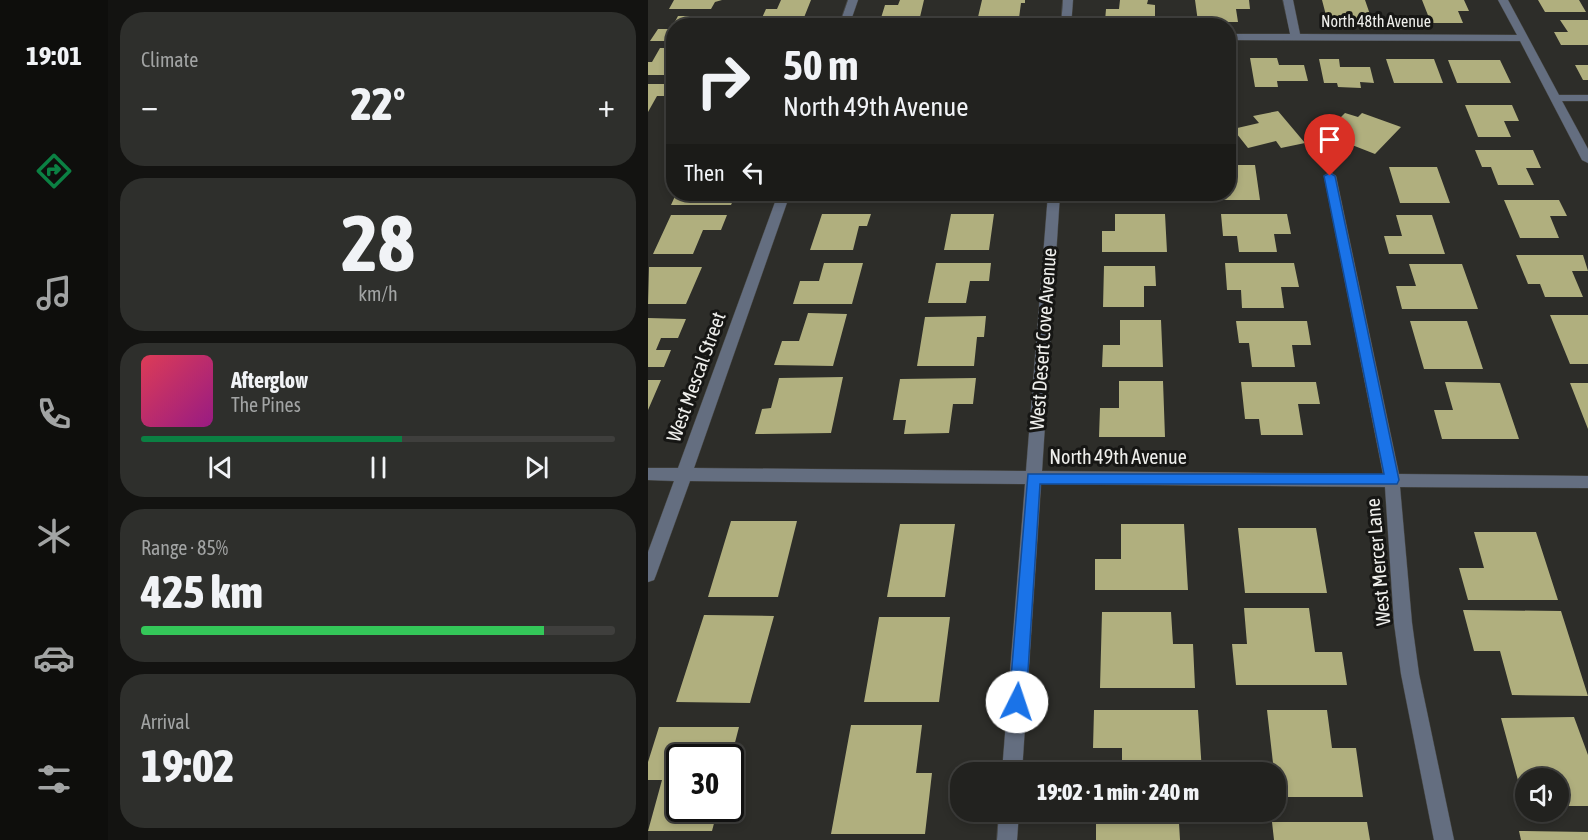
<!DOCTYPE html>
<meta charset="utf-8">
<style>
:root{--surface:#22221f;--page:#2e2f2c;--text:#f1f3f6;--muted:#a2a4a4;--line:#3f3f3d;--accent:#0b8043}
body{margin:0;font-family:"Asap Condensed",sans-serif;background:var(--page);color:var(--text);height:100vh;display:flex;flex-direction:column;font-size:22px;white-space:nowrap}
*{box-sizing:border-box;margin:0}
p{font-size:20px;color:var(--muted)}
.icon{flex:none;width:33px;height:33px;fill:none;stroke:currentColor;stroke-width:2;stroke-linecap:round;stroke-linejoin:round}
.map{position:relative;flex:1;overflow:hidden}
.side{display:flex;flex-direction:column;gap:12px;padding:12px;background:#131311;width:540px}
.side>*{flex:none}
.hud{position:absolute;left:18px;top:18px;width:570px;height:183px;border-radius:24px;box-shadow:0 3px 9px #0003,0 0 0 2px var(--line);background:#22221f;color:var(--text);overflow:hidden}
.fabs{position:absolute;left:867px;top:768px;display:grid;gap:12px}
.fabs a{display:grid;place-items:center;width:54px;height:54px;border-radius:50%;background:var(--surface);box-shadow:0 3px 9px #0003,0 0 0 2px var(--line);font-size:30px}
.speed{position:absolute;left:18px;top:744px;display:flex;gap:12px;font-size:30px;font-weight:700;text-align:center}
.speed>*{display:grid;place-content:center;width:78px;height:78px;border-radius:50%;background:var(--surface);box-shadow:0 3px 9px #0003,0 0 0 2px var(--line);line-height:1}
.speed .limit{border:3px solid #111;border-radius:9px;background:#fff;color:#111}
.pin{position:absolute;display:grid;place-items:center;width:51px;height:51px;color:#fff;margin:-62px -26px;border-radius:50% 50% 50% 0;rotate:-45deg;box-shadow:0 0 6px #0007}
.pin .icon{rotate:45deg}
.me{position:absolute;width:66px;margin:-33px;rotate:4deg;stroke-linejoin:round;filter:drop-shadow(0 0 4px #0008)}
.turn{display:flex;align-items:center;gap:21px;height:126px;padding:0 18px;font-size:27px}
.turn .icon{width:78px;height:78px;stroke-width:2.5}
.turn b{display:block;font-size:42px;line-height:51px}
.then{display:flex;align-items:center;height:57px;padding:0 18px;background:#0003;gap:12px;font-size:22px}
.big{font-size:45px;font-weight:800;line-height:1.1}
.side .widget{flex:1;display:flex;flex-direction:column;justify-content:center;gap:9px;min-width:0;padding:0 21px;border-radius:24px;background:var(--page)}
.side .dial{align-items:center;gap:0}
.dial b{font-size:78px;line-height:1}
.song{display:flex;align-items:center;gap:18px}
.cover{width:72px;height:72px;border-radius:9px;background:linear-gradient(135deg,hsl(350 70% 55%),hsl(310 70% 35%))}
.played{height:6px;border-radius:3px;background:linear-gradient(90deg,var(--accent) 55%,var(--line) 55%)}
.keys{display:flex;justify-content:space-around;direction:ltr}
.heat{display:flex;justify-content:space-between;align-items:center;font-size:33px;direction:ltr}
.charge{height:9px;border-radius:4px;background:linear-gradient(90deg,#34c759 85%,var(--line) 0)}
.trip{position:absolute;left:302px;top:762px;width:336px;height:60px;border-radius:24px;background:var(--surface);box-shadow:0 3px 9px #0003,0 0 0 2px var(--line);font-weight:800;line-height:60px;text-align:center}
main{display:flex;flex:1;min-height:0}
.menu{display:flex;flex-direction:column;width:108px;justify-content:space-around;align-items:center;background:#0e0e0c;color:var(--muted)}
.menu .icon{width:42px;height:42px}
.menu .current{color:var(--accent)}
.menu b{font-size:27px;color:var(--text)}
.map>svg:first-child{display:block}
.building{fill:#b0af7e}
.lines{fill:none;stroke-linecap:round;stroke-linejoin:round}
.minor-casing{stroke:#484844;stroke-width:1}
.minor{fill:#646e80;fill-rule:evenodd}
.route{fill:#1a73e8;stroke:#114b97;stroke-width:1.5}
.labels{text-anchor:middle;stroke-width:6;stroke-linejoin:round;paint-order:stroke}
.far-street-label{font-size:16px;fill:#efefec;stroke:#161614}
.street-label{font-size:20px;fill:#efefec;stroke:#161614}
</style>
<main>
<nav class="menu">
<b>19:01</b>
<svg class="icon current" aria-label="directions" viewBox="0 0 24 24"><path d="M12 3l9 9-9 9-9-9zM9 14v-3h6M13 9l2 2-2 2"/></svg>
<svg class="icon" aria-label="music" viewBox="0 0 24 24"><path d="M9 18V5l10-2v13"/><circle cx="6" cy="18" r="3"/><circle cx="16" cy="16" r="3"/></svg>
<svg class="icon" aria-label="phone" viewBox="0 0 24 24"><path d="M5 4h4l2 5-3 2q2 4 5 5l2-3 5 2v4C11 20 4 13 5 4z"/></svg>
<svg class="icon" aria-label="climate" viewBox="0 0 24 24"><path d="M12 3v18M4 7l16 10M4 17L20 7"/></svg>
<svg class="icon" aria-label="car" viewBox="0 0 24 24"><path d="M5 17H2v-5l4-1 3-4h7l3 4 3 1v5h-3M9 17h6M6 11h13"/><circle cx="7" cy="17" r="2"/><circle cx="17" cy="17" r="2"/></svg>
<svg class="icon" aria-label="filters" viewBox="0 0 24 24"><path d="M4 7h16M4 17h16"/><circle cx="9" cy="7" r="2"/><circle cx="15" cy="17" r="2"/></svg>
</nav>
<section class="side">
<div class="widget"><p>Climate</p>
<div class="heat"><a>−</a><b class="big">22°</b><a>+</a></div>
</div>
<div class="widget dial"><b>28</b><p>km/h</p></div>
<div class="widget">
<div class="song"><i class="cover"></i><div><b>Afterglow</b><p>The Pines</p></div></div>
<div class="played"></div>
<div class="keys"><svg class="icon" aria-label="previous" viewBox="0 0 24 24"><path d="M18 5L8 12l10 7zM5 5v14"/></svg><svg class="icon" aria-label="pause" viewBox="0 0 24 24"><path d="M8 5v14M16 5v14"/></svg><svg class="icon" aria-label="next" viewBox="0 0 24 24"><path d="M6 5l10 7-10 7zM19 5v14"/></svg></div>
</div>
<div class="widget"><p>Range · 85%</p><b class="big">425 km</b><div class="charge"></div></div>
<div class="widget"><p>Arrival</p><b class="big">19:02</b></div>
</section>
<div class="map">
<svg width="940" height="840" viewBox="0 0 940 840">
<rect width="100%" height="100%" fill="#2d2d29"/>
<path class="building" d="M26 0H74L67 2 63 9H21Z
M133 0H163L155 20H113L118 9H129Z
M252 0H276L272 17 233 18 237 5H250Z
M334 0H377V3H373L371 18 330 17Z
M472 0H500L499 4 507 5V21H457L458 9H471Z
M547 0H601L602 9H588L590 22H550Z
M674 0H717L725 23H680Z
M774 0H816L821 11H810L815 23H783Z
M890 0H931L938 12H897Z
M30 16H60L55 26H26V41H2L10 29H23Z
M912 20H940V45H913L906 32H920Z
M12 48H26V75H0V62H4Z
M602 58H629L631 65H656L660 81H629L630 87H607Z
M580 59H587L590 79H580Z
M671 59H691L692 67H722L726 83 712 82 713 88 690 87 689 83H676Z
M738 59H786L795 83H746Z
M800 60H852L863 83H809Z
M927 65H940V80H935Z
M0 84H26L19 96H9L0 112Z
M817 105H864L871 121H856L863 137H830Z
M630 111 657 143 633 148 628 141 600 148 585 129 611 123 605 116Z
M697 113 710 117 714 113 753 127 727 154 676 134Z
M827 150H885L893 168H878L886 185H850L843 167H834Z
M580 165H607L612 200H556V194H580Z
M741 167H789L802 203H752Z
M28 194H88L83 205H23Z
M178 194H233L231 202H176Z
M292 194H334L332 202H290Z
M452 194H518V203H452Z
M856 200H911L919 216H902L911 238H872Z
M174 214H223L219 226H211L205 250H162Z
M303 214H346L341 250H296Z
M467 214H517L519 252H454V231H467Z
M573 214H639L643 234H626L629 252H591L589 236H575Z
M23 215H79L73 230H55L45 254H5Z
M748 215H784L797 254H741L736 236H754Z
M868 255H935L940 271H924L935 297H897L892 284H880Z
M176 263H215L204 304H145L152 281H171Z
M288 263H343L341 281H322L318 303H280Z
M577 263H646L651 287H633L636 308H594L593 290H579Z
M761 264H814L830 309H754L748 286H768Z
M456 266H507L508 286H496V307H455Z
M1 267H54L38 304H0Z
M160 313 199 314 185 366 126 365 134 341H151Z
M902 315H940V364H922Z
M338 316 336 337H329L326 366H269L277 317Z
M0 318 38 319 30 338H13L8 350H23L16 367H0Z
M472 320H513L515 367H454L455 345H472Z
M588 321H659L663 345H644L647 367H604L601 343H591Z
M762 321H819L835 369H776Z
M195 377 183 433 107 434 114 409 123 408 131 378Z
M328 378 325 404H305L301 433 256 434 258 420H245L252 379Z
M0 380H13L0 410Z
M471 381H515L517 437H451L452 408H471Z
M593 382H668L672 404H650L655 435H613L611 419H597Z
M797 382 852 383 871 439H794L786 410H805Z
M922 383H940V429Z
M83 521H149L130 597H60Z
M252 524H307L297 597H239Z
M473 524H536L540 590H447V559H473Z
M590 528H668L679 593H597Z
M826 532H888L910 600H820L811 568H836Z
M596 608H661L667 652H694L699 685H588L584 644H599Z
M815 610 913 611 940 696 864 695 852 651H826Z
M454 612H523L525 644H545L547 688H452Z
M56 615 126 616 102 703 28 702Z
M231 617H302L291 702H216Z
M446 710H550L554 772H474V748H445Z
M619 710H679L684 748H708L715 797H627V772H603L602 763H625Z
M926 717 940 755V806H910V778H878L877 806 853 718Z
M203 725H274L268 773H284L277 834H183Z
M11 727H91L83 758H32V808H70L64 831H0L14 780H0V762Z
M624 822H719L722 840H626Z
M531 823 532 840H448V824Z
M871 831 940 832V840H873Z"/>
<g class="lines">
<g class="minor-casing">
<path id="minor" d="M200 0H210L201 26H191Z
M415 0H425L423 26H413Z
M635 0H645L652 34 869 35 850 0H860L911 95H940V101H914L940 149V163L934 160 872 41 580 40V34H642Z
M682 172 688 176 751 474 940 476V488L752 487 764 623 771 674 806 840H786L753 674 746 623 737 487 393 484 374 772H354L377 484 42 481 8 575 6 580 0 582V552L26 481 0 480V468H30L130 194H142L46 468 378 471 400 194H412L394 471 735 474 676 176Z
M351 812H371L369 840H349Z"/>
</g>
<use href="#minor" class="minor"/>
</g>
<path class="route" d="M682 173 687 176 751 480 749 484H392L378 702 375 707 369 710 363 707 361 702 380 474H736L676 176Z"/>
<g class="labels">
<g class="far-street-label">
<text x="728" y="27">North 48th Avenue</text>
</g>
<g class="street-label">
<text transform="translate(395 339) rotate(-86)" y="7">West Desert Cove Avenue</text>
<text transform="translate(48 377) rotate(-70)" y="7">West Mescal Street</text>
<text x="470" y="464">North 49th Avenue</text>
<text transform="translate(730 562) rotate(-95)" y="7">West Mercer Lane</text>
</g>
</g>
</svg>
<div class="fabs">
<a><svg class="icon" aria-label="sound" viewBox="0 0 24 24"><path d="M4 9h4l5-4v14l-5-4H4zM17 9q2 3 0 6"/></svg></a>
</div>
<div class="speed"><div class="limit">30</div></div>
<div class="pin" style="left:682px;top:176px;background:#d93025"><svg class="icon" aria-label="arrive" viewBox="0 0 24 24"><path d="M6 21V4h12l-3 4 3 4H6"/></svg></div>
<svg class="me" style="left:369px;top:702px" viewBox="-20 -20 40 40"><circle r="19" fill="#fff"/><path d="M0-13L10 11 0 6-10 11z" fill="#1a73e8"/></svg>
<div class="trip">19:02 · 1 min · 240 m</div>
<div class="hud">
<div class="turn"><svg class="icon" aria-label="right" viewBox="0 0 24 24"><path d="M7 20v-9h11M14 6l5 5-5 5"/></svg><div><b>50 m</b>North 49th Avenue</div></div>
<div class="then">Then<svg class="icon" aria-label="left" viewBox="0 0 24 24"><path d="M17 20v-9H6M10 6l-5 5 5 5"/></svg></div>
</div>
</div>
</main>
